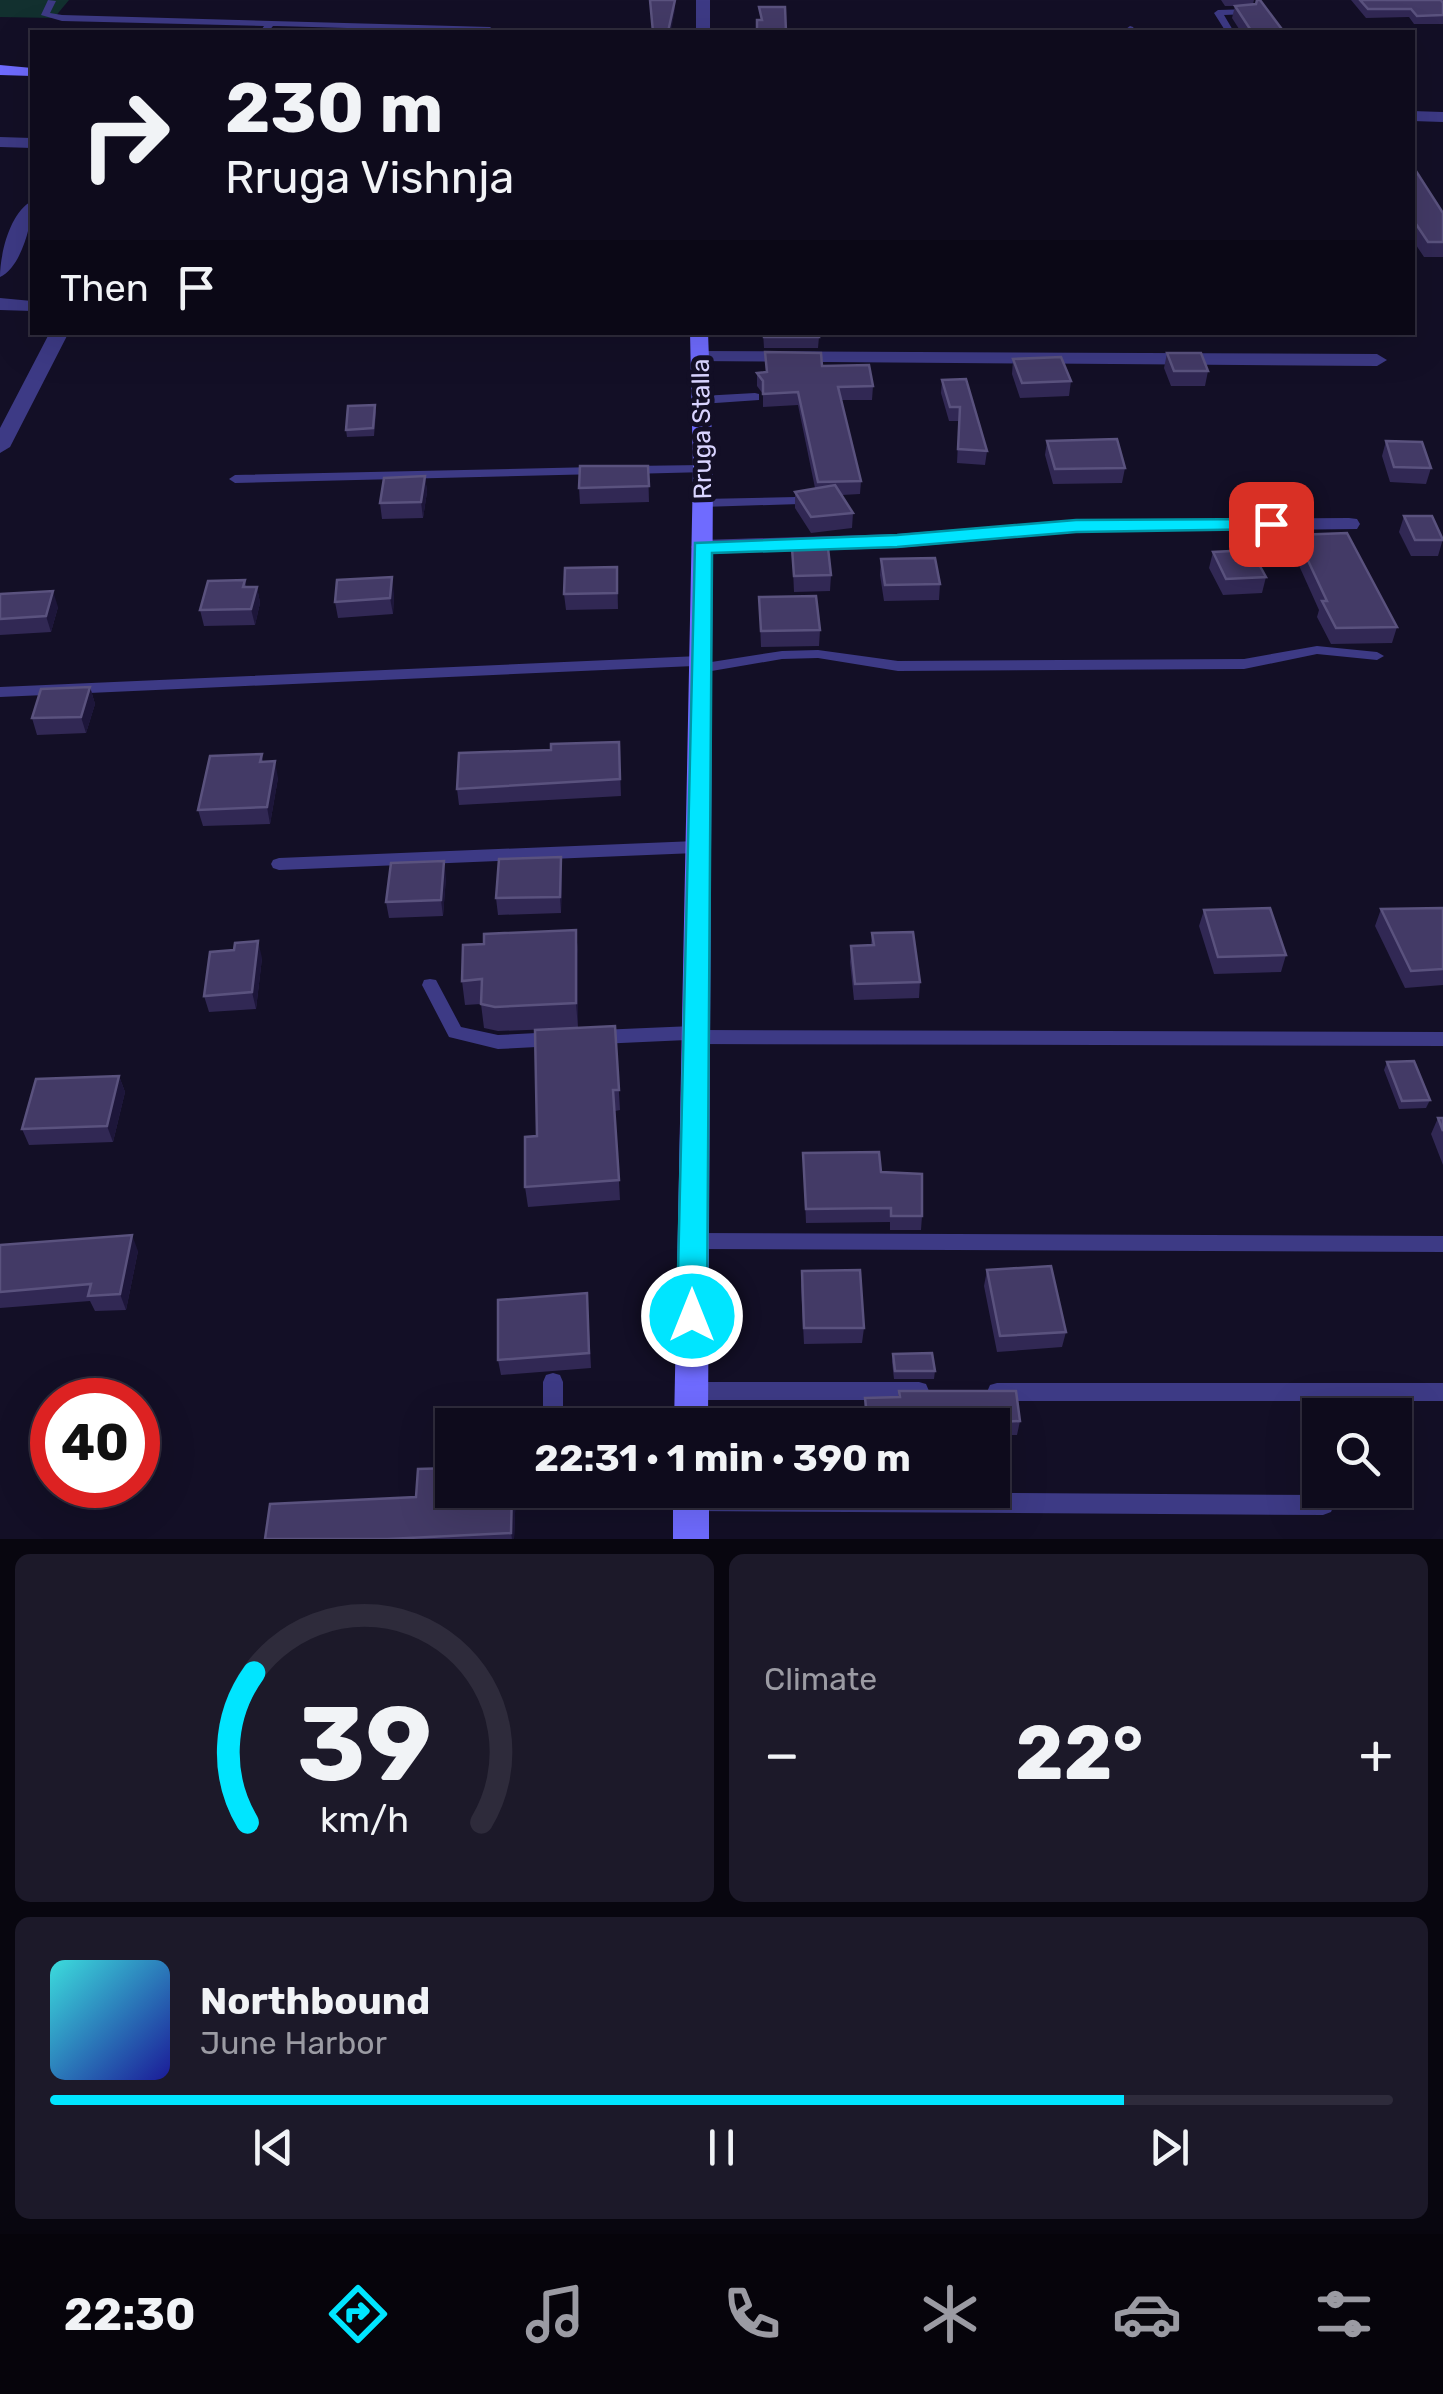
<!DOCTYPE html>
<meta charset="utf-8">
<style>
:root{--surface:#0e0b1c;--page:#1c1929;--text:#f1f3f6;--muted:#9b9ba3;--line:#2e2b3b;--accent:#00e5ff}
body{margin:0;font-family:Rubik,sans-serif;background:var(--page);color:var(--text);height:100vh;display:flex;flex-direction:column;font-size:38px;white-space:nowrap}
*{box-sizing:border-box;margin:0}
p{font-size:32px;color:var(--muted)}
.icon{flex:none;width:55px;height:55px;fill:none;stroke:currentColor;stroke-width:2;stroke-linecap:round;stroke-linejoin:round}
.map{position:relative;height:1539px;overflow:hidden}
.side{display:flex;flex-direction:column;gap:15px;padding:15px;background:#08060f;flex:1}
.side>*{flex:none}
.guide{position:absolute;left:30px;top:30px;width:1385px;height:305px;border-radius:0px;box-shadow:0 10px 40px #0002,0 0 0 2px var(--line);background:#0e0b1c;color:var(--text);overflow:hidden}
.fabs{position:absolute;left:1302px;top:1398px;display:grid;gap:20px}
.fabs a{display:grid;place-items:center;width:110px;height:110px;border-radius:0px;background:var(--surface);box-shadow:0 10px 40px #0002,0 0 0 2px var(--line);font-size:50px}
.speed{position:absolute;left:30px;top:1378px;display:flex;gap:20px;font-size:50px;font-weight:700;text-align:center}
.speed>*{display:grid;place-content:center;width:130px;height:130px;border-radius:50%;background:var(--surface);box-shadow:0 10px 40px #0002,0 0 0 2px var(--line);line-height:1}
.speed .limit{border:15px solid #d22;background:#fff;color:#111}
.pin{position:absolute;display:grid;place-items:center;width:85px;height:85px;color:#fff;margin:-42px;border-radius:20px;box-shadow:0 5px 15px #0006}
.me{position:absolute;width:110px;margin:-55px;rotate:0deg;stroke-linejoin:round;filter:drop-shadow(0 0 8px #0008)}
.turn{display:flex;align-items:center;gap:35px;height:210px;padding:0 30px;font-size:45px}
.turn .icon{width:130px;height:130px;stroke-width:2.5}
.turn b{display:block;font-size:70px;line-height:85px}
.then{display:flex;align-items:center;height:95px;padding:0 30px;background:#0003;gap:20px;font-size:38px}
.big{font-size:75px;font-weight:700;line-height:1.1}
.side .widget{flex:1;display:flex;flex-direction:column;justify-content:center;gap:15px;min-width:0;padding:0 35px;border-radius:15px;background:var(--page)}
.side .dial{align-items:center;gap:0}
.dial svg{height:260px;overflow:visible;fill:none;stroke:var(--line);stroke-width:7;stroke-linecap:round;text-anchor:middle}
.dial text{fill:var(--text);stroke:none}
.song{display:flex;align-items:center;gap:30px}
.cover{width:120px;height:120px;border-radius:15px;background:linear-gradient(135deg,hsl(180 70% 55%),hsl(240 70% 35%))}
.played{height:10px;border-radius:5px;background:linear-gradient(90deg,var(--accent) 80%,var(--line) 80%)}
.keys{display:flex;justify-content:space-around;direction:ltr}
.heat{display:flex;justify-content:space-between;align-items:center;font-size:55px;direction:ltr}
.side .tiles{flex:1;display:grid;gap:15px;grid-template-columns:1fr 1fr}
.widget:last-child{grid-column:span 2}
.trip{position:absolute;left:435px;top:1408px;width:575px;height:100px;border-radius:0px;background:var(--surface);box-shadow:0 10px 40px #0002,0 0 0 2px var(--line);font-weight:700;line-height:100px;text-align:center}
.tabs{display:flex;height:160px;justify-content:space-around;align-items:center;background:#06040b;color:var(--muted)}
.tabs .icon{width:70px;height:70px}
.tabs .on{color:var(--accent)}
.tabs b{font-size:45px;color:var(--text)}
.map>svg:first-child{display:block}
.green{fill:#12302f}
.lines{fill:none;stroke-linecap:round;stroke-linejoin:round}
.lane{fill:#3d3a85;fill-rule:evenodd}
.street{fill:#3d3a85;fill-rule:evenodd}
.secondary{fill:#6f6bff;fill-rule:evenodd}
.wall{fill:#312854}
.shaded-wall{fill:#1d163a}
.building{fill:#433a66;stroke:#5a527e;stroke-width:2.5}
.route{fill:#00e5ff;stroke:#0095a6;stroke-width:2.5}
.labels{text-anchor:middle;stroke-width:10;stroke-linejoin:round;paint-order:stroke}
.street-label{font-size:25px;fill:#d9d4ff;stroke:#130f26}
</style>
<div class="map">
<svg width="1443" height="1539" viewBox="0 0 1443 1539">
<rect width="100%" height="100%" fill="#130f26"/>
<path class="green" d="M0 0H69L54 18 0 17Z"/>
<g class="lines">
<path class="lane" d="M48 0 56 1 50 13 62 15 490 27 494 30 487 32 277 26H273L268 32H260L264 26 62 21 41 15Z
M1252 9V13L1249 14 1224 15 1234 32H1226L1214 13 1218 10Z
M1130 26 1133 27 1136 32H1128L1126 29Z
M755 393 759 394V400L701 404 695 400 701 396Z
M703 465 709 469 707 472 629 474 623 470 629 466Z
M596 467 600 468V474L235 483 229 479 235 475Z
M796 497 802 501 800 504 702 507 696 503 702 499Z
M1317 646 1377 652 1384 656 1377 660 1317 654 1244 669 898 671 818 658 782 659 700 673 695 671 694 666 0 697V687L699 656 704 658 705 663 782 651 818 650 898 661 1244 659Z
M696 841 702 843 704 847 702 851 696 853 279 870 273 868 271 864 273 860 279 858Z
M430 979 436 980 461 1027 498 1035 556 1032 562 1034 565 1039 562 1044 556 1046 498 1049 449 1037 422 985 424 980Z
M693 1026 700 1030 1443 1032V1046L694 1044 687 1040 599 1044 593 1042 590 1037 593 1032 599 1030Z
M692 1233 1443 1236V1252L692 1249 685 1247 682 1241 685 1235Z
M553 1373 560 1375 563 1382V1425H543V1382L546 1375Z
M692 1382H919L926 1384 929 1391 926 1398 919 1400H692L685 1398 682 1391 685 1384Z
M997 1383H1443V1401H997L990 1399 987 1392 990 1385Z
M692 1491 1323 1495 1331 1498 1334 1505 1331 1512 1323 1515 692 1511 684 1508 681 1501 684 1494Z"/>
<path class="street" d="M696 0H710V32H696Z
M1412 111 1443 112V122L1412 121Z
M0 137 32 138V148L0 147Z
M32 201C33 222 21 268 0 277 0 254 10 212 32 201Z
M0 298 32 301V311L0 310Z
M50 332H69L10 447 0 453V428Z
M699 351 1377 354 1387 360 1377 366 692 361V353Z
M1349 518 1357 519 1360 524 1357 529 1076 532 897 548 702 554 691 547 702 540 897 534 1076 520Z"/>
<path class="secondary" d="M0 65 32 68V76L0 75Z
M690 332H708L713 469 708 1425H674L693 469Z
M673 1490H709V1539H673Z"/>
</g>
<path class="wall" d="M1221 0H1254L1253 4 1284 32H1241L1232 18 1235 6H1225Z
M1351 0H1441L1443 3V24H1414L1409 17 1366 18Z
M1412 171 1443 213V257H1424L1412 239Z
M763 332 819 337 818 348H764Z
M765 352 822 366 873 386 872 400H841L861 481 860 494 842 495 853 513 852 528 811 533 795 508V492L815 488 798 405 763 407V394L757 386V373H766Z
M1167 353 1208 371 1205 386H1171L1164 368Z
M1013 359 1071 381 1069 396 1020 398 1012 374Z
M942 380 987 451 985 465 957 463 959 421H949L941 393Z
M375 405 376 412 374 436 347 437 346 430Z
M1047 441 1125 468 1122 483 1053 484 1045 455Z
M1386 441 1431 468 1426 484 1390 482 1382 456Z
M648 466 649 502 580 504 579 488Z
M425 476 427 492 423 518 382 519 380 503Z
M1404 516 1443 539 1438 556H1411L1399 532Z
M1296 535 1397 627 1392 643 1331 644 1317 617 1319 610 1292 550Z
M792 548 831 575 830 591 794 592Z
M1213 552 1266 577 1262 593 1223 595 1209 568Z
M881 559 940 584 939 600 884 601 880 575Z
M617 567 618 609 566 610 564 594Z
M245 580 246 587H257L260 603 255 625 204 626 200 610Z
M394 593 393 614 338 618 335 602Z
M0 594 58 607 51 632 0 635Z
M759 597 820 630 819 646 761 647Z
M90 687 95 704 86 733 37 735 32 718Z
M619 742 621 796 459 805 457 789 551 750Z
M262 754 263 762 278 778 270 824 203 826 198 810Z
M561 857 562 874 561 913 498 915 496 898Z
M446 877 443 916 389 918 386 902Z
M1443 908V985L1405 988 1375 926 1381 909Z
M1204 910 1286 955 1281 972 1214 974 1199 926Z
M576 930 578 954V1028L498 1031 484 1028 481 1004 465 1005 462 981 484 944Z
M872 933 920 982 919 998 854 1000 850 962 851 946 871 945Z
M262 958 256 1009 209 1012 204 996Z
M615 1026 620 1110 615 1111 620 1200 528 1207 525 1187 537 1136Z
M1387 1062 1430 1100 1426 1108 1399 1109 1384 1070Z
M119 1076 125 1092 113 1142 29 1145 22 1129Z
M1438 1118H1443V1165L1431 1134Z
M803 1153 881 1172 922 1216 921 1230H890V1222L806 1223Z
M0 1245 138 1251 126 1310 95 1311 90 1301 0 1308Z
M987 1270 1066 1332 1062 1347 997 1352 984 1286Z
M802 1271 864 1328 862 1343 804 1344 801 1286Z
M588 1309 591 1368 501 1375 498 1360Z
M893 1354 935 1371 934 1379H894L892 1362Z
M899 1391 1020 1421 1017 1435H992V1425H865L864 1411 865 1398 898 1397Z
M452 1490H516L514 1539H265L416 1497Z"/>
<path class="shaded-wall" d="M675 0V10L671 32H668Z
M425 476 427 492 423 518 421 502Z
M392 577 394 593 393 614 390 598Z
M257 587 260 603 255 625 251 609Z
M53 591 58 607 51 632 46 616Z
M90 687 95 704 86 733 81 717Z
M275 761 278 778 270 824 267 807Z
M561 857 562 874 561 913 560 897Z
M444 861 446 877 443 916 441 900Z
M576 930 578 954V1028L576 1003Z
M258 941 262 958 256 1009 252 992Z
M119 1076 125 1092 113 1142 107 1126Z
M132 1235 138 1251 126 1310 120 1294Z
M512 1490H516L514 1539H512L511 1533Z"/>
<path class="building" d="M650 0H675L668 32H653Z
M1257 0H1260L1284 32H1252L1235 6 1256 4Z
M1360 0H1441L1443 3V15L1417 16 1411 9H1368Z
M759 7H785L786 32H757V20H762Z
M1412 171H1416L1443 213V242H1428L1412 218Z
M764 332H818L819 337H764Z
M765 352 821 353 822 366 869 365 873 386 838 387 861 481 818 482 798 392 763 394V381L757 373 767 372Z
M1167 353H1201L1208 371H1174Z
M1061 357 1071 381 1022 383 1013 359Z
M966 379 987 451 958 449 960 407H950L942 380Z
M375 405 373 428 346 430 348 406Z
M1117 439 1125 468 1055 469 1047 441Z
M1386 441 1422 442 1431 468 1394 467Z
M580 466H648L649 486 579 488Z
M425 476 421 502 380 503 384 478Z
M835 485 853 513 811 517 795 492Z
M1404 516H1432L1443 540H1415Z
M1347 533 1397 627 1336 628 1322 601H1327L1296 535Z
M792 548H828L831 575 794 576Z
M1251 550 1266 577 1226 579 1213 552Z
M935 558 940 584 885 585 881 559Z
M617 567V593L564 594 565 568Z
M392 577 390 598 335 602 337 580Z
M245 580 243 587H257L251 609 200 610 208 581Z
M53 591 46 616 0 619V594Z
M816 596 820 630 761 631 759 597Z
M90 687 81 717 32 718 41 689Z
M619 742 620 779 457 789 459 753 551 750V744Z
M262 754 260 762 275 761 267 807 198 810 210 756Z
M561 857 560 897 496 898 499 859Z
M444 861 441 900 386 902 391 863Z
M1270 908 1286 955 1218 957 1204 910Z
M1443 908V969L1411 971 1381 909Z
M576 930V1003L495 1007 481 1004 482 979 462 981 463 945 484 944V934Z
M913 932 920 982 855 984 851 946 874 945 872 933Z
M258 941 252 992 204 996 210 952 234 950 235 943Z
M615 1026 619 1090H613L619 1180 525 1187V1137L537 1136 535 1030Z
M1414 1061 1430 1100 1402 1101 1387 1062Z
M119 1076 107 1126 22 1129 36 1079Z
M1438 1118H1443V1131Z
M879 1152 881 1172 922 1174V1216H891V1208L806 1209 803 1153Z
M132 1235 120 1294 88 1296 91 1284 0 1292V1245Z
M1051 1266 1066 1332 1000 1336 987 1270Z
M860 1270 864 1328H804L802 1271Z
M587 1293 589 1353 498 1360V1300Z
M932 1353 935 1371H895L893 1354Z
M899 1391H1016L1020 1421 944 1425H868L865 1398 900 1397Z
M452 1468V1490H512L511 1533 388 1539H265L270 1504 416 1497 418 1469Z"/>
<path class="route" d="M1271 519 1278 520V529L1076 532 897 547 712 553 707 1316 702 1325 692 1329 681 1325 677 1316 695 543 897 535 1076 520Z"/>
<g class="labels">
<g class="street-label">
<text transform="translate(701 429) rotate(-91)" y="9">Rruga Stalla</text>
</g>
</g>
</svg>
<div class="fabs">
<a><svg class="icon" aria-label="search" viewBox="0 0 24 24"><circle cx="10" cy="10" r="6"/><path d="M15 15l6 6"/></svg></a>
</div>
<div class="speed"><div class="limit">40</div></div>
<div class="pin" style="left:1271px;top:524px;background:#d93025"><svg class="icon" aria-label="arrive" viewBox="0 0 24 24"><path d="M6 21V4h12l-3 4 3 4H6"/></svg></div>
<svg class="me" style="left:692px;top:1316px" viewBox="-20 -20 40 40"><circle r="17" fill="#00e5ff" stroke="#fff" stroke-width="3"/><path d="M0-11L8 9 0 5-8 9z" fill="#fff"/></svg>
<div class="trip">22:31 · 1 min · 390 m</div>
<div class="guide">
<div class="turn"><svg class="icon" aria-label="right" viewBox="0 0 24 24"><path d="M7 20v-9h11M14 6l5 5-5 5"/></svg><div><b>230 m</b>Rruga Vishnja</div></div>
<div class="then">Then<svg class="icon" aria-label="arrive" viewBox="0 0 24 24"><path d="M6 21V4h12l-3 4 3 4H6"/></svg></div>
</div>
</div>
<section class="side">
<div class="tiles">
<div class="widget dial"><svg viewBox="0 0 100 80">
<path d="M14 69A42 42 0 1 1 86 69"/>
<path d="M14 69A42 42 0 0 1 16 23" stroke="#00e5ff"/>
<text x="50" y="56" font-size="32" font-weight="700">39</text>
<text x="50" y="72" font-size="11">km/h</text>
</svg></div>
<div class="widget"><p>Climate</p>
<div class="heat"><a>−</a><b class="big">22°</b><a>+</a></div>
</div>
<div class="widget">
<div class="song"><i class="cover"></i><div><b>Northbound</b><p>June Harbor</p></div></div>
<div class="played"></div>
<div class="keys"><svg class="icon" aria-label="previous" viewBox="0 0 24 24"><path d="M18 5L8 12l10 7zM5 5v14"/></svg><svg class="icon" aria-label="pause" viewBox="0 0 24 24"><path d="M8 5v14M16 5v14"/></svg><svg class="icon" aria-label="next" viewBox="0 0 24 24"><path d="M6 5l10 7-10 7zM19 5v14"/></svg></div>
</div>
</div>
</section>
<nav class="tabs">
<b>22:30</b>
<svg class="icon on" aria-label="directions" viewBox="0 0 24 24"><path d="M12 3l9 9-9 9-9-9zM9 14v-3h6M13 9l2 2-2 2"/></svg>
<svg class="icon" aria-label="music" viewBox="0 0 24 24"><path d="M9 18V5l10-2v13"/><circle cx="6" cy="18" r="3"/><circle cx="16" cy="16" r="3"/></svg>
<svg class="icon" aria-label="phone" viewBox="0 0 24 24"><path d="M5 4h4l2 5-3 2q2 4 5 5l2-3 5 2v4C11 20 4 13 5 4z"/></svg>
<svg class="icon" aria-label="climate" viewBox="0 0 24 24"><path d="M12 3v18M4 7l16 10M4 17L20 7"/></svg>
<svg class="icon" aria-label="car" viewBox="0 0 24 24"><path d="M5 17H2v-5l4-1 3-4h7l3 4 3 1v5h-3M9 17h6M6 11h13"/><circle cx="7" cy="17" r="2"/><circle cx="17" cy="17" r="2"/></svg>
<svg class="icon" aria-label="filters" viewBox="0 0 24 24"><path d="M4 7h16M4 17h16"/><circle cx="9" cy="7" r="2"/><circle cx="15" cy="17" r="2"/></svg>
</nav>
